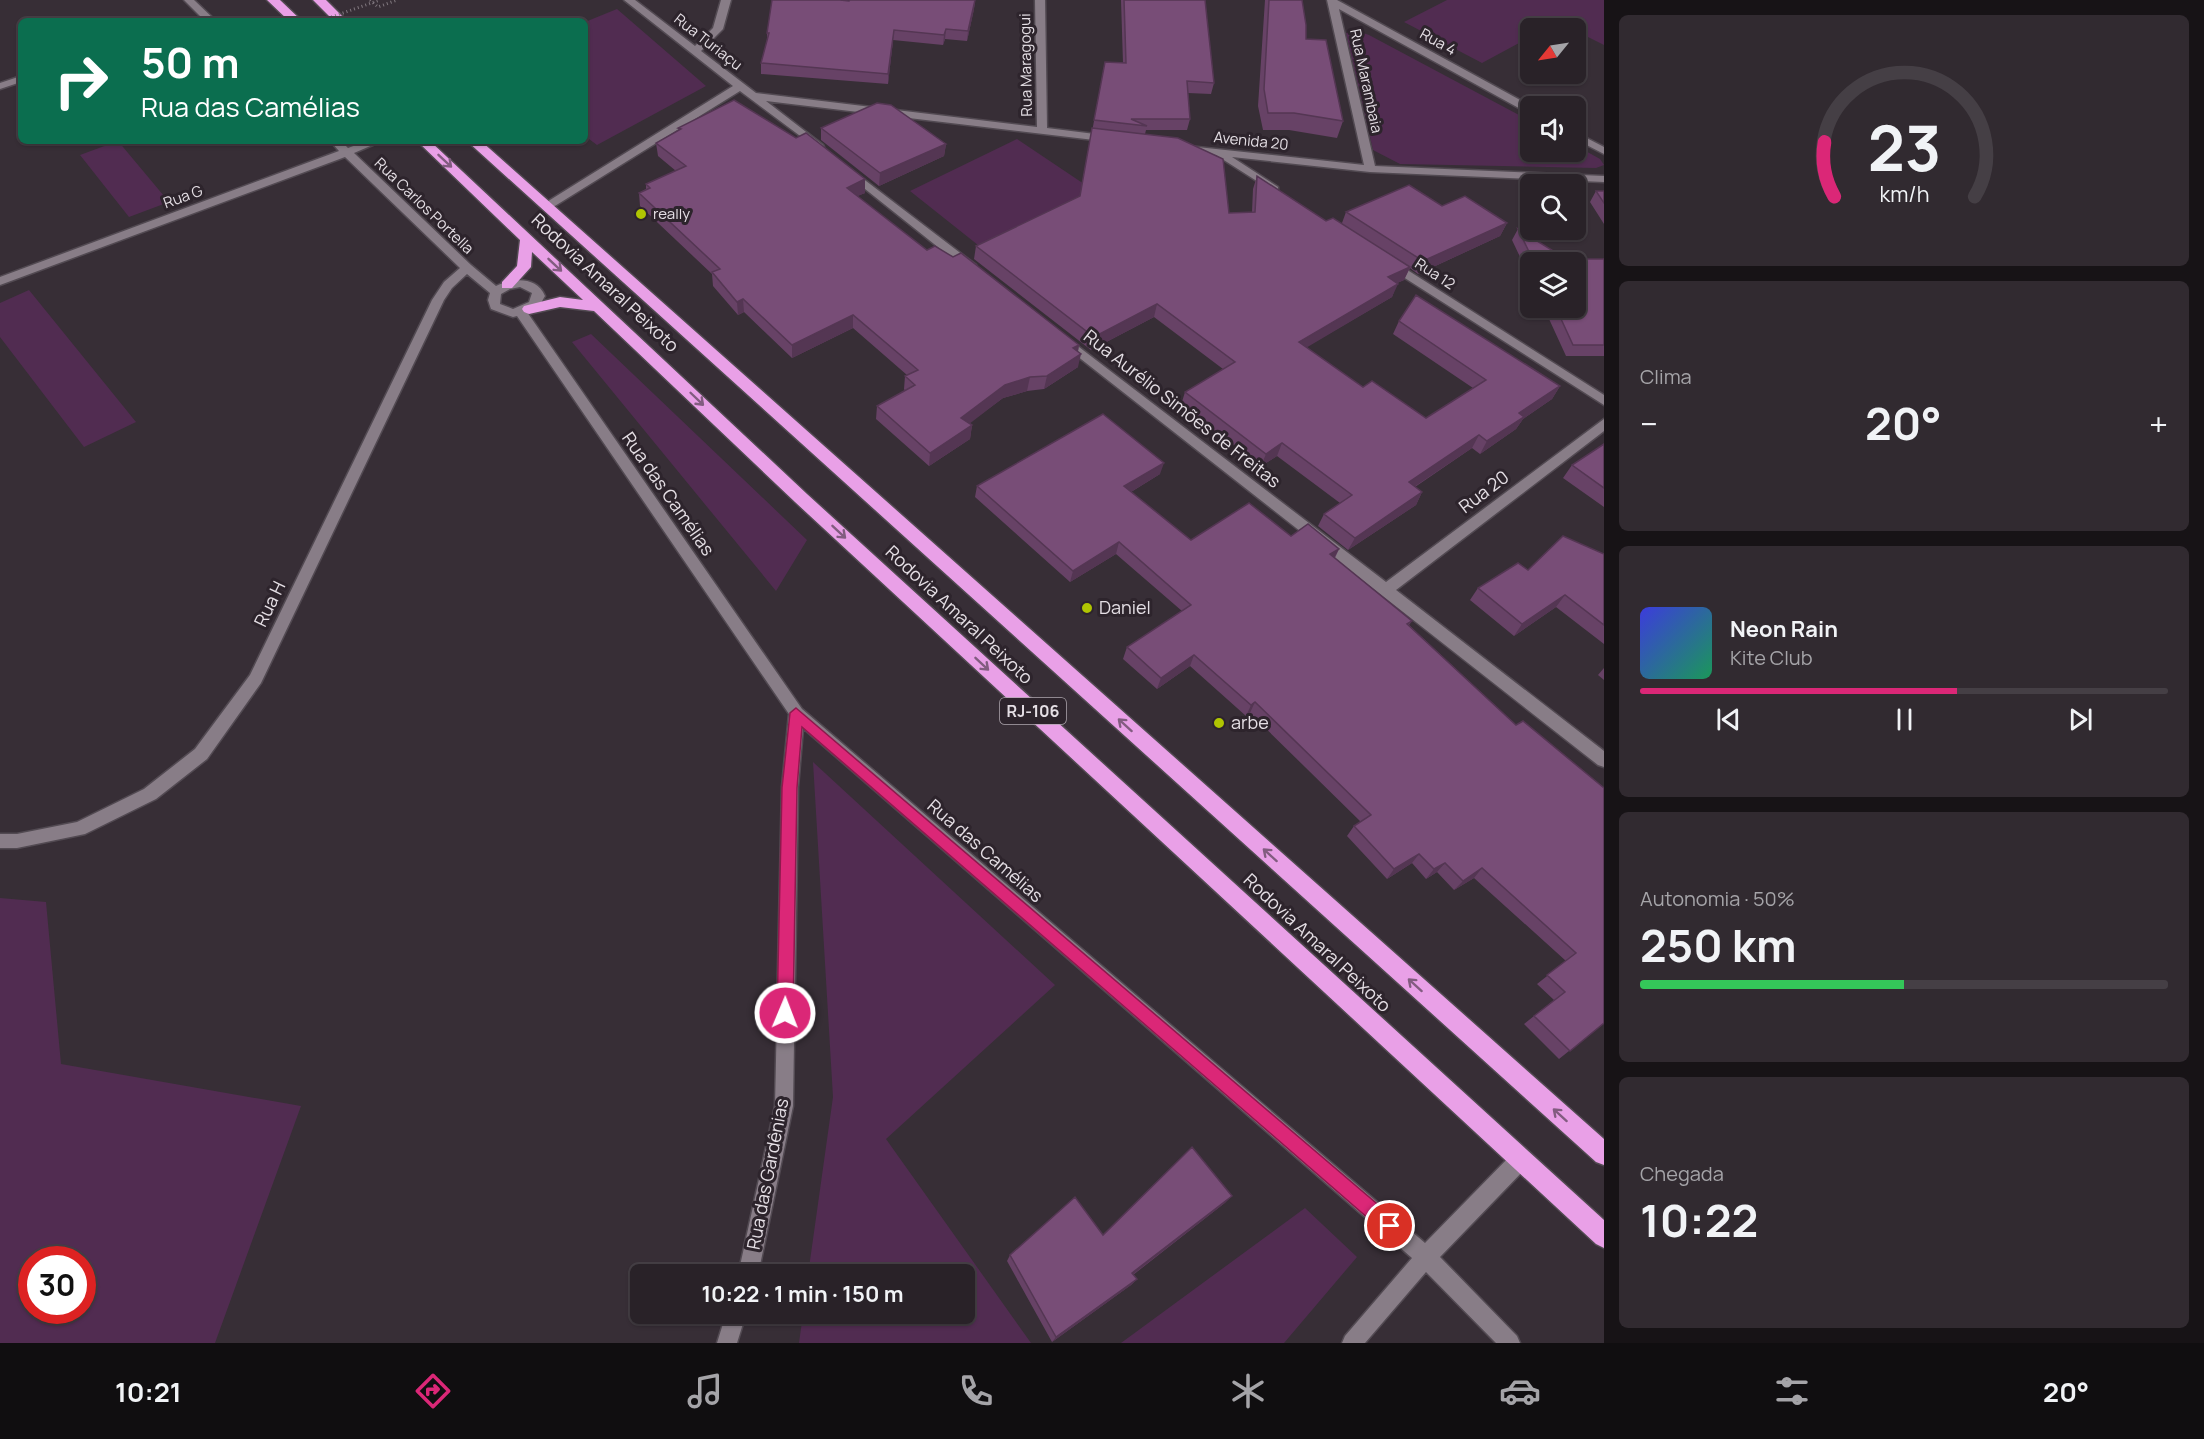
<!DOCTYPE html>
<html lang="pt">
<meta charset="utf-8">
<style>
:root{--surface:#292228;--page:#312a30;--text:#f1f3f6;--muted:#a5a4a8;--line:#453f45;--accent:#db2777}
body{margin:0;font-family:Manrope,sans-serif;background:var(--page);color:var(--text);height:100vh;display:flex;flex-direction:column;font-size:22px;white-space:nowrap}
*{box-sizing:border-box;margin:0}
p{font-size:20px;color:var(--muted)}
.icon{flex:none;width:33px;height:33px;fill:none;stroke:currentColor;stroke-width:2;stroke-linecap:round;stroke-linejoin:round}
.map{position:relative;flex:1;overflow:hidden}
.panel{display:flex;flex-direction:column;gap:15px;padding:15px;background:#171316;width:600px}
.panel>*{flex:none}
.top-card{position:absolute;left:18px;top:18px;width:570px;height:126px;border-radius:9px;box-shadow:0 2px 4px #0004,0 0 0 2px var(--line);background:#0b6e4f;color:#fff;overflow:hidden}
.needle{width:39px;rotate:240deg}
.buttons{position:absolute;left:1520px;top:18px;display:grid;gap:12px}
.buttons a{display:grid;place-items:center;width:66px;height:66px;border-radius:9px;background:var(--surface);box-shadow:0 2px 4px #0004,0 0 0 2px var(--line);font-size:30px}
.speed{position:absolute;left:18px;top:1246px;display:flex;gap:12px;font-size:30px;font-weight:700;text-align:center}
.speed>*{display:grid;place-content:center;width:78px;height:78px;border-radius:50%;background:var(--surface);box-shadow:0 2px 4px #0004,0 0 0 2px var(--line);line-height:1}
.speed .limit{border:9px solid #d22;background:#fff;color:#111}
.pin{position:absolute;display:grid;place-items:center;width:51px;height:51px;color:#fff;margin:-26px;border:3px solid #fff;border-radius:50%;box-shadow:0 2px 6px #0007}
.me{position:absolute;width:66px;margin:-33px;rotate:1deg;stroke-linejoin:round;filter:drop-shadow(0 0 4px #0008)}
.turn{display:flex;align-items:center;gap:21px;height:126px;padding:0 24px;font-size:27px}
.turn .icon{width:78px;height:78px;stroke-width:2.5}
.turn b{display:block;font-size:42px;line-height:51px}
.big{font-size:45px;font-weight:700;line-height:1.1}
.panel .tile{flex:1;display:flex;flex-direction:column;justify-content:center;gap:9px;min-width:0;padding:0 21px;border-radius:9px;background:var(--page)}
.panel .dial{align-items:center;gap:0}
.dial svg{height:156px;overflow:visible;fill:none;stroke:var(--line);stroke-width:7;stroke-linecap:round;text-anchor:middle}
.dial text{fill:var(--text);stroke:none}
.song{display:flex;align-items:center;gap:18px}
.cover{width:72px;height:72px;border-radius:9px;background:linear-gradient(135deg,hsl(240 70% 55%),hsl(150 70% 35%))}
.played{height:6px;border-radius:3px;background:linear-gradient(90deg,var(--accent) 60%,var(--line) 60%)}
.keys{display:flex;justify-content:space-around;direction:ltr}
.heat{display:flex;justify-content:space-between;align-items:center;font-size:33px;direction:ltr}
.charge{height:9px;border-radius:4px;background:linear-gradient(90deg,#34c759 50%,var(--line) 0)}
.trip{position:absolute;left:630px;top:1264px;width:345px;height:60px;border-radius:9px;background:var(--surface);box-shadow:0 2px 4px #0004,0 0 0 2px var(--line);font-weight:700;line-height:60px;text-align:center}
.menu{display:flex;height:96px;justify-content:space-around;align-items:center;background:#100e10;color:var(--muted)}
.menu .icon{width:42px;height:42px}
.menu .on{color:var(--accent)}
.menu b{font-size:27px;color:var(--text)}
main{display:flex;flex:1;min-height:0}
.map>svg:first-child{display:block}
.green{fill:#512c51;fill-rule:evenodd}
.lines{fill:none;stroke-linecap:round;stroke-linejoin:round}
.minor-casing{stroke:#524a52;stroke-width:3}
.highway-casing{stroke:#524a52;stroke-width:3}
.path{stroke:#80787f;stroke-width:3;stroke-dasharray:1 3;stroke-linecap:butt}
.minor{fill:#887d87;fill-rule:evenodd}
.highway{fill:#e9a0e7;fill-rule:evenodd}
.path-bridge{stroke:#80787f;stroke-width:3;stroke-dasharray:1 3;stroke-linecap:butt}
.wall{fill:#674266}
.shaded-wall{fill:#543653}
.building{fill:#784d77;stroke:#543653;stroke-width:1.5}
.oneway{stroke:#825c80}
.route{fill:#db2777;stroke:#8e194d;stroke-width:1.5}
.poi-dot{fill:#b0c502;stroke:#2d242c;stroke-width:2}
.labels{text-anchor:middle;stroke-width:6;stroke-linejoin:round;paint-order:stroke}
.far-street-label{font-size:15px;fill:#e5dfe5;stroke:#2d242c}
.far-poi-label{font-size:15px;fill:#e5dfe5;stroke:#2d242c;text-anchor:start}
.shield{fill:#2d242c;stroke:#aea7ae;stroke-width:1.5}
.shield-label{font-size:16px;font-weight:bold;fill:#e5dfe5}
.street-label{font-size:18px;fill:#e5dfe5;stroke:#2d242c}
.poi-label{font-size:18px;fill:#e5dfe5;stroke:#2d242c;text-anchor:start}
</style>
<main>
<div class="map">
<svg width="1604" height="1343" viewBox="0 0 1604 1343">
<rect width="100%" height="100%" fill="#372e36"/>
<path class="green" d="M1447 0H1604V45L1558 22 1546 28H1530V37L1482 63 1404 22Z
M617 9 706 86 597 145 585 136V22Z
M1357 31 1369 35 1530 121V152H1575V145L1600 159 1604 165 1596 168 1400 164 1373 150 1346 33Z
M1017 139 1093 190 983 249 910 191Z
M118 141 169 202 129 217 80 155Z
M29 290 136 422 84 447 0 337V303Z
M591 334 807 540 776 591 572 342Z
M813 762 1055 985 886 1139 1031 1343H799L803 1314H964V1275H808L833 1097Z
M0 898 46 902 61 1064 301 1106 215 1343H0ZM32 1260H82V1311H32Z
M1305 1208 1357 1257 1284 1343H1121Z"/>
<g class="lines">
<g class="minor-casing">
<path id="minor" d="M184 0H194L216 21H205Z
M624 0H635L695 46 713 28 721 0H731L723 29 701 51 756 93 1037 127 1035 0H1045L1047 128 1111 136 1116 139 1111 142 766 101 823 145 824 147 819 150 740 91 550 209H542V205L733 86Z
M1327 0H1337L1531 106 1530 113 1526 112 1339 9 1375 166 1604 176V182L1370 172 1232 157 1278 187V191L1274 192 1216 155 1184 151V147L1188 146 1364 165Z
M21 76V82L0 89V83Z
M1575 132 1604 147V154L1575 139Z
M330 141H341L348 148 367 141H382L354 153 471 265 496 286C512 278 537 276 545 296L538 308 527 312 802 709 1425 1243 1514 1152 1521 1150 1528 1152 1530 1159 1528 1166 1440 1257 1517 1336 1520 1343H1496L1426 1272 1365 1343H1342L1345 1336 1412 1258 803 728 798 787 793 1106 758 1275H738L775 1106 782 787 789 714 517 316 513 317 491 309 488 300 490 293 467 274 452 288 444 300 261 683 207 759 156 799 85 834 17 848H0V834H17L77 822 144 789 195 749 250 675 432 300 444 282 460 268 345 157 0 285V277L339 151ZM520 287 532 293 529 302 513 309 500 304 501 294 510 289Z
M849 168 976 265V271H968L845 173V169Z
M1390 259 1604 395V405L1386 266V260Z
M1062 334 1386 582 1604 419V431L1396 590 1604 751V767L1598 765 1058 341 1056 338Z
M726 1314H746L737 1343H717Z"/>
</g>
<g class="highway-casing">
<path id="highway" d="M267 0H280L302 21H289Z
M313 0H326L347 21H334Z
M417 141H430L807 494 1604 1220V1248L1596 1244 795 502 594 311 560 307 529 314 524 312 522 309 524 306 560 297 583 300 532 252 531 267 512 288H502V282L517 266 520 240Z
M467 141H481L1604 1139V1165L1596 1162Z"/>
</g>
<path class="path" d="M370 0 378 7 397 0"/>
<use href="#minor" class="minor"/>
<use href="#highway" class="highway"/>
<path class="path-bridge" d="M320 21 380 0"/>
</g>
<path class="wall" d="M975 0 974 9 967 41 945 39 943 45 893 40 888 84 761 74V63L767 41V33Z
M1121 0H1205L1214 83 1211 94 1188 93 1190 119 1187 130H1146L1145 134 1229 213 1252 212 1253 189 1257 176 1326 221 1342 223 1346 212 1442 206 1507 223 1500 236 1418 274 1410 268 1404 280 1397 283 1392 297 1306 347 1363 387 1426 418 1473 388 1393 334 1399 321 1560 386 1552 399 1523 419 1516 429 1480 454 1472 448 1415 487 1422 492 1416 505 1348 550 1318 526 1324 514 1340 503 1277 456 1261 466 1181 405 1185 392 1223 369 1154 317 1091 350 974 259 976 246 1080 196 1105 62 1123 63Z
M1265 0H1302L1306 39 1343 121 1337 138 1289 130H1263L1258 106Z
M678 128 796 138 865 179V193L857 196 927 250 1079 345 1078 352V367L1044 389 1027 391 1003 398 969 423 972 425 970 439 929 466 876 419 877 406 905 391 904 389 905 376 907 375 853 328 792 358 744 312 738 315 713 286 712 274 640 206 639 193 646 189V184L676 171 658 156 656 143 679 130Z
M821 128 946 144 944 156 879 186 821 140Z
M1596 191H1604V224L1590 202Z
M1518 229 1566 259H1604V356H1566L1544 308H1575V262H1530V278L1512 240Z
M1604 444V507L1563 478 1572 465Z
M1160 474 1131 492 1191 540 1291 536 1339 549 1335 558 1412 621 1409 625 1516 725 1604 1023 1559 1059 1524 1024 1554 1000 1537 984 1566 961 1474 878 1454 890 1437 872 1426 879 1412 863 1387 879 1347 836 1354 826 1361 822 1250 713 1246 716 1190 666 1157 689 1123 659 1127 647 1182 611 1116 554 1070 582 975 497 977 486Z
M1604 554V644L1556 607 1514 636 1470 600 1478 588 1528 570Z
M1604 668V680L1598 675Z
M1226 1202 1133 1275 1137 1279 1131 1285 1052 1342 1007 1261 1010 1255 1103 1235Z"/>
<path class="shaded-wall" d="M975 0 974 9 967 41 968 31Z
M946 29 945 39 943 45 944 35Z
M894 30 893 40 888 84V74Z
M946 144 944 156 879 186 880 173Z
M865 179V193L846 201 847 188Z
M1507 223 1500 236 1418 274 1423 261Z
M1410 267 1404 280 1382 290 1388 277Z
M1398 284 1392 297 1294 355 1299 342Z
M743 299 744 312 738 315 737 302Z
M1157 304 1154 317 1091 350 1094 337Z
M853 315V328L792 358V345Z
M1079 345 1077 356 1081 354 1078 367 1044 389 1047 376 1073 348Z
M1030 377 1027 391 1003 398 960 431 961 418 1005 385Z
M1560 386 1552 399 1523 419 1516 429 1480 454 1487 441 1519 413Z
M972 425 970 439 929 466 930 453Z
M1479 435 1472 448 1402 495 1409 482Z
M1282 443 1277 456 1261 466 1266 454Z
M1164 463 1160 474 1121 498 1124 486Z
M1422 492 1416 505 1348 550 1355 538Z
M1119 542 1116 554 1070 582 1073 571Z
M1339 549 1333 560 1330 554Z
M1565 595 1556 607 1514 636 1522 624Z
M1194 655 1190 666 1157 689 1161 678Z
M1255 702 1250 713 1246 716 1251 705Z
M1419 854 1412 863 1387 879 1394 869Z
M1445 863 1437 872 1426 879 1434 869Z
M1482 868 1474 878 1454 890 1463 881Z
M1232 1196 1226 1202 1127 1279 1132 1273Z
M1137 1279 1131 1285 1052 1342 1056 1337Z"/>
<path class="building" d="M772 0H840L849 1 850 0H975L968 31 946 29 944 35 894 30 888 74 761 63 769 33H767Z
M1124 0H1205L1214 83 1187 81 1190 119H1131L1147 126 1094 120 1105 62 1126 63Z
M1269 0H1302L1306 25V39L1326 40 1343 121 1294 113H1268L1264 89Z
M734 100 796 138 806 133 865 179 847 188 927 250 935 246 953 257 961 253 1079 345 1073 348 1081 354 1047 376 1030 377 1005 385 961 418 972 425 930 453 877 406 915 385 905 376 918 370 853 315 792 345 743 299 737 302 712 272 720 269 639 193 650 188 646 184 686 166 656 143 681 129 678 128Z
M877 103 891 105 946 144 880 173 821 128Z
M1092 128 1178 138 1223 159 1229 213 1255 212 1257 176 1326 221 1333 218 1410 267 1388 277 1398 284 1299 342 1363 387 1372 381 1426 418 1486 380 1399 321 1416 295 1560 386 1519 413 1524 417 1487 441 1479 435 1409 482 1422 492 1355 538 1324 514 1352 495 1282 443 1266 454 1185 392 1235 362 1157 304 1094 337 976 246 1080 196Z
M1409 185 1442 206 1465 196 1507 223 1423 261 1346 212Z
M1596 191H1604V203Z
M1518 229 1566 259H1604V345H1573L1556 308H1575V262H1534Z
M1103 414 1164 463 1124 486 1191 540 1249 503 1291 536 1308 524 1339 549 1330 554 1412 621 1407 624 1516 725 1523 721 1604 788V1023L1570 1051 1534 1016 1565 992 1547 975 1576 953 1482 868 1463 881 1445 863 1434 869 1419 854 1394 869 1354 826 1371 815 1255 702 1251 705 1194 655 1161 678 1127 647 1191 605 1119 542 1073 571 977 486Z
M1604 444V488L1572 465Z
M1563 536 1604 554V625L1565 595 1522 624 1478 588 1518 563 1528 570Z
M1192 1147 1232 1196 1132 1273 1137 1279 1056 1337 1010 1255 1075 1197 1103 1235Z"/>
<defs><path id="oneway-shaft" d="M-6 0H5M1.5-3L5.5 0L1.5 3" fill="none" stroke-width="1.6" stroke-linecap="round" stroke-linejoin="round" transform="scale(1.5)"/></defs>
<g class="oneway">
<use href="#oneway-shaft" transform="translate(445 161) rotate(43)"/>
<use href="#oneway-shaft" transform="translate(555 265) rotate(43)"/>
<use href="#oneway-shaft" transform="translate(697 399) rotate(44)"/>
<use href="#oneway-shaft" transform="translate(839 532) rotate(43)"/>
<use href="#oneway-shaft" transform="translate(982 664) rotate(43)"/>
<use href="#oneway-shaft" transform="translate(1125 725) rotate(-138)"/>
<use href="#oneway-shaft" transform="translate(1270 855) rotate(-138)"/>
<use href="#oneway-shaft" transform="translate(1415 985) rotate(-138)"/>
<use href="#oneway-shaft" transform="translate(1560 1115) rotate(-138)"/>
</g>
<path class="route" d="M796 708 1396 1220 1399 1226 1396 1232 1390 1235 1384 1232 802 727 797 788 793 1013 791 1019 785 1021 779 1019 777 1013 782 788 790 713Z"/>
<g class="poi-dot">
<circle cx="641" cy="214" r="6"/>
<circle cx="1087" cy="608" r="6"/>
<circle cx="1219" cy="723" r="6"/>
</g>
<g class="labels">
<g class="far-street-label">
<text transform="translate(708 42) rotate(38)" y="5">Rua Turiaçu</text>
<text transform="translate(1438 42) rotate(29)" y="5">Rua 4</text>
<text transform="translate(1026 65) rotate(-91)" y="5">Rua Maragogui</text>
<text transform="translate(1366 81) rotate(78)" y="5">Rua Marambaia</text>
<text transform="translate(1251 141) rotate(6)" y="5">Avenida 20</text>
<text transform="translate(183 197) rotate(-20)" y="5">Rua G</text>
<text transform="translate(424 206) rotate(44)" y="5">Rua Carlos Portella</text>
<text transform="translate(1435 274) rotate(33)" y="5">Rua 12</text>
</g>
<g class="far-poi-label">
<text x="653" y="219">really</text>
</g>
<rect class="shield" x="1000" y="698" width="66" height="26" rx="4.5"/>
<g class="shield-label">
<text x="1033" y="717">RJ-106</text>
</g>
<g class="street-label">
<text transform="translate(605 283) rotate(43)" y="6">Rodovia Amaral Peixoto</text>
<text transform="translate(1182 409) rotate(38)" y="6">Rua Aurélio Simões de Freitas</text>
<text transform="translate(1484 492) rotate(-37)" y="6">Rua 20</text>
<text transform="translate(668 494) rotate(55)" y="6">Rua das Camélias</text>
<text transform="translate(270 604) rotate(-64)" y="6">Rua H</text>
<text transform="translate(959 615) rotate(43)" y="6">Rodovia Amaral Peixoto</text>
<text transform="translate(985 851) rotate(41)" y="6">Rua das Camélias</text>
<text transform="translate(1317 943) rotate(43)" y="6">Rodovia Amaral Peixoto</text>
<text transform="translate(768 1174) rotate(-79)" y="6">Rua das Gardênias</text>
</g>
<g class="poi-label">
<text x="1099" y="614">Daniel</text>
<text x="1231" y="729">arbe</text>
</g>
</g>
</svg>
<div class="buttons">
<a><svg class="needle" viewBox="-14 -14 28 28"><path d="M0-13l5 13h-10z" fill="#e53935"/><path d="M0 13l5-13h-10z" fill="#a5a4a8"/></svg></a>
<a><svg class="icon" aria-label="sound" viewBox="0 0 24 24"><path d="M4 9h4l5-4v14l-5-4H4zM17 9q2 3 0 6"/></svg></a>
<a><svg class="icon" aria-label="search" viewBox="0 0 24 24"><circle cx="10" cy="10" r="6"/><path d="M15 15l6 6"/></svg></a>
<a><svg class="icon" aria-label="layers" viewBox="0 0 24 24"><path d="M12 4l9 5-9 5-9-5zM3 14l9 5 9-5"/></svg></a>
</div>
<div class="speed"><div class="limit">30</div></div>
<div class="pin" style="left:1390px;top:1226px;background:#d93025"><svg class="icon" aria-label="arrive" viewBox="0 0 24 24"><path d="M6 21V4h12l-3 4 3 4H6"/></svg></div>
<svg class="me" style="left:785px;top:1013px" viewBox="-20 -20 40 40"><circle r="17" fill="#db2777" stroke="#fff" stroke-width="3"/><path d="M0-11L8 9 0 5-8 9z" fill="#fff"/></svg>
<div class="trip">10:22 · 1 min · 150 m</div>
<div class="top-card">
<div class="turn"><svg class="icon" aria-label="right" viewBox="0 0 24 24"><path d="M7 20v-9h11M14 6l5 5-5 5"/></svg><div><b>50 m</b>Rua das Camélias</div></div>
</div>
</div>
<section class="panel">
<div class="tile dial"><svg viewBox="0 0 100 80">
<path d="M14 69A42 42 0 1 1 86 69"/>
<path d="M14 69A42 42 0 0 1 9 41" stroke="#db2777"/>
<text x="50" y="56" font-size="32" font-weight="700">23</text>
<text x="50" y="72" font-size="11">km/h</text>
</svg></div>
<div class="tile"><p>Clima</p>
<div class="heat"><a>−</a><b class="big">20°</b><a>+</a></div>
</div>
<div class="tile">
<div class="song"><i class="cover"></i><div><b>Neon Rain</b><p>Kite Club</p></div></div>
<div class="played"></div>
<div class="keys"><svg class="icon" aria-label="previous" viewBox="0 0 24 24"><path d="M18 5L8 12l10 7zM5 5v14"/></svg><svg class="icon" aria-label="pause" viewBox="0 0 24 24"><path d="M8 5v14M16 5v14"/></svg><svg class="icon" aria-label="next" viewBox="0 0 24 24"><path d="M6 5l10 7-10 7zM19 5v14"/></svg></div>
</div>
<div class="tile"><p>Autonomia · 50%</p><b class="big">250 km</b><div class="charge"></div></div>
<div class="tile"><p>Chegada</p><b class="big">10:22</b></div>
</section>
</main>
<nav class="menu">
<b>10:21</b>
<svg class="icon on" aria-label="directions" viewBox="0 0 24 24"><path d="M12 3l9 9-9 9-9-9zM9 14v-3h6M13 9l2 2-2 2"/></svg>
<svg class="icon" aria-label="music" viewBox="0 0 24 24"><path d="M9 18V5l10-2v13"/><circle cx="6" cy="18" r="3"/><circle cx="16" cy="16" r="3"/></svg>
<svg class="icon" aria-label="phone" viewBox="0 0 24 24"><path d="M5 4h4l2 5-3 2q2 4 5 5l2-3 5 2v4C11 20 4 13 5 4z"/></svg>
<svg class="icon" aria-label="climate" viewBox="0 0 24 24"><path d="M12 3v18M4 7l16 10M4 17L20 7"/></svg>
<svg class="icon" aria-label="car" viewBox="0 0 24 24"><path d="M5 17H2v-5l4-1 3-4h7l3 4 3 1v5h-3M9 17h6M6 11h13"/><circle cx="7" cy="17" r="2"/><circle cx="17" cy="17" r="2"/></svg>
<svg class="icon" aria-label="filters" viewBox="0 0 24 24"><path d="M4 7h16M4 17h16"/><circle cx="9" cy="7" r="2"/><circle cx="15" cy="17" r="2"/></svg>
<b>20°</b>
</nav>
